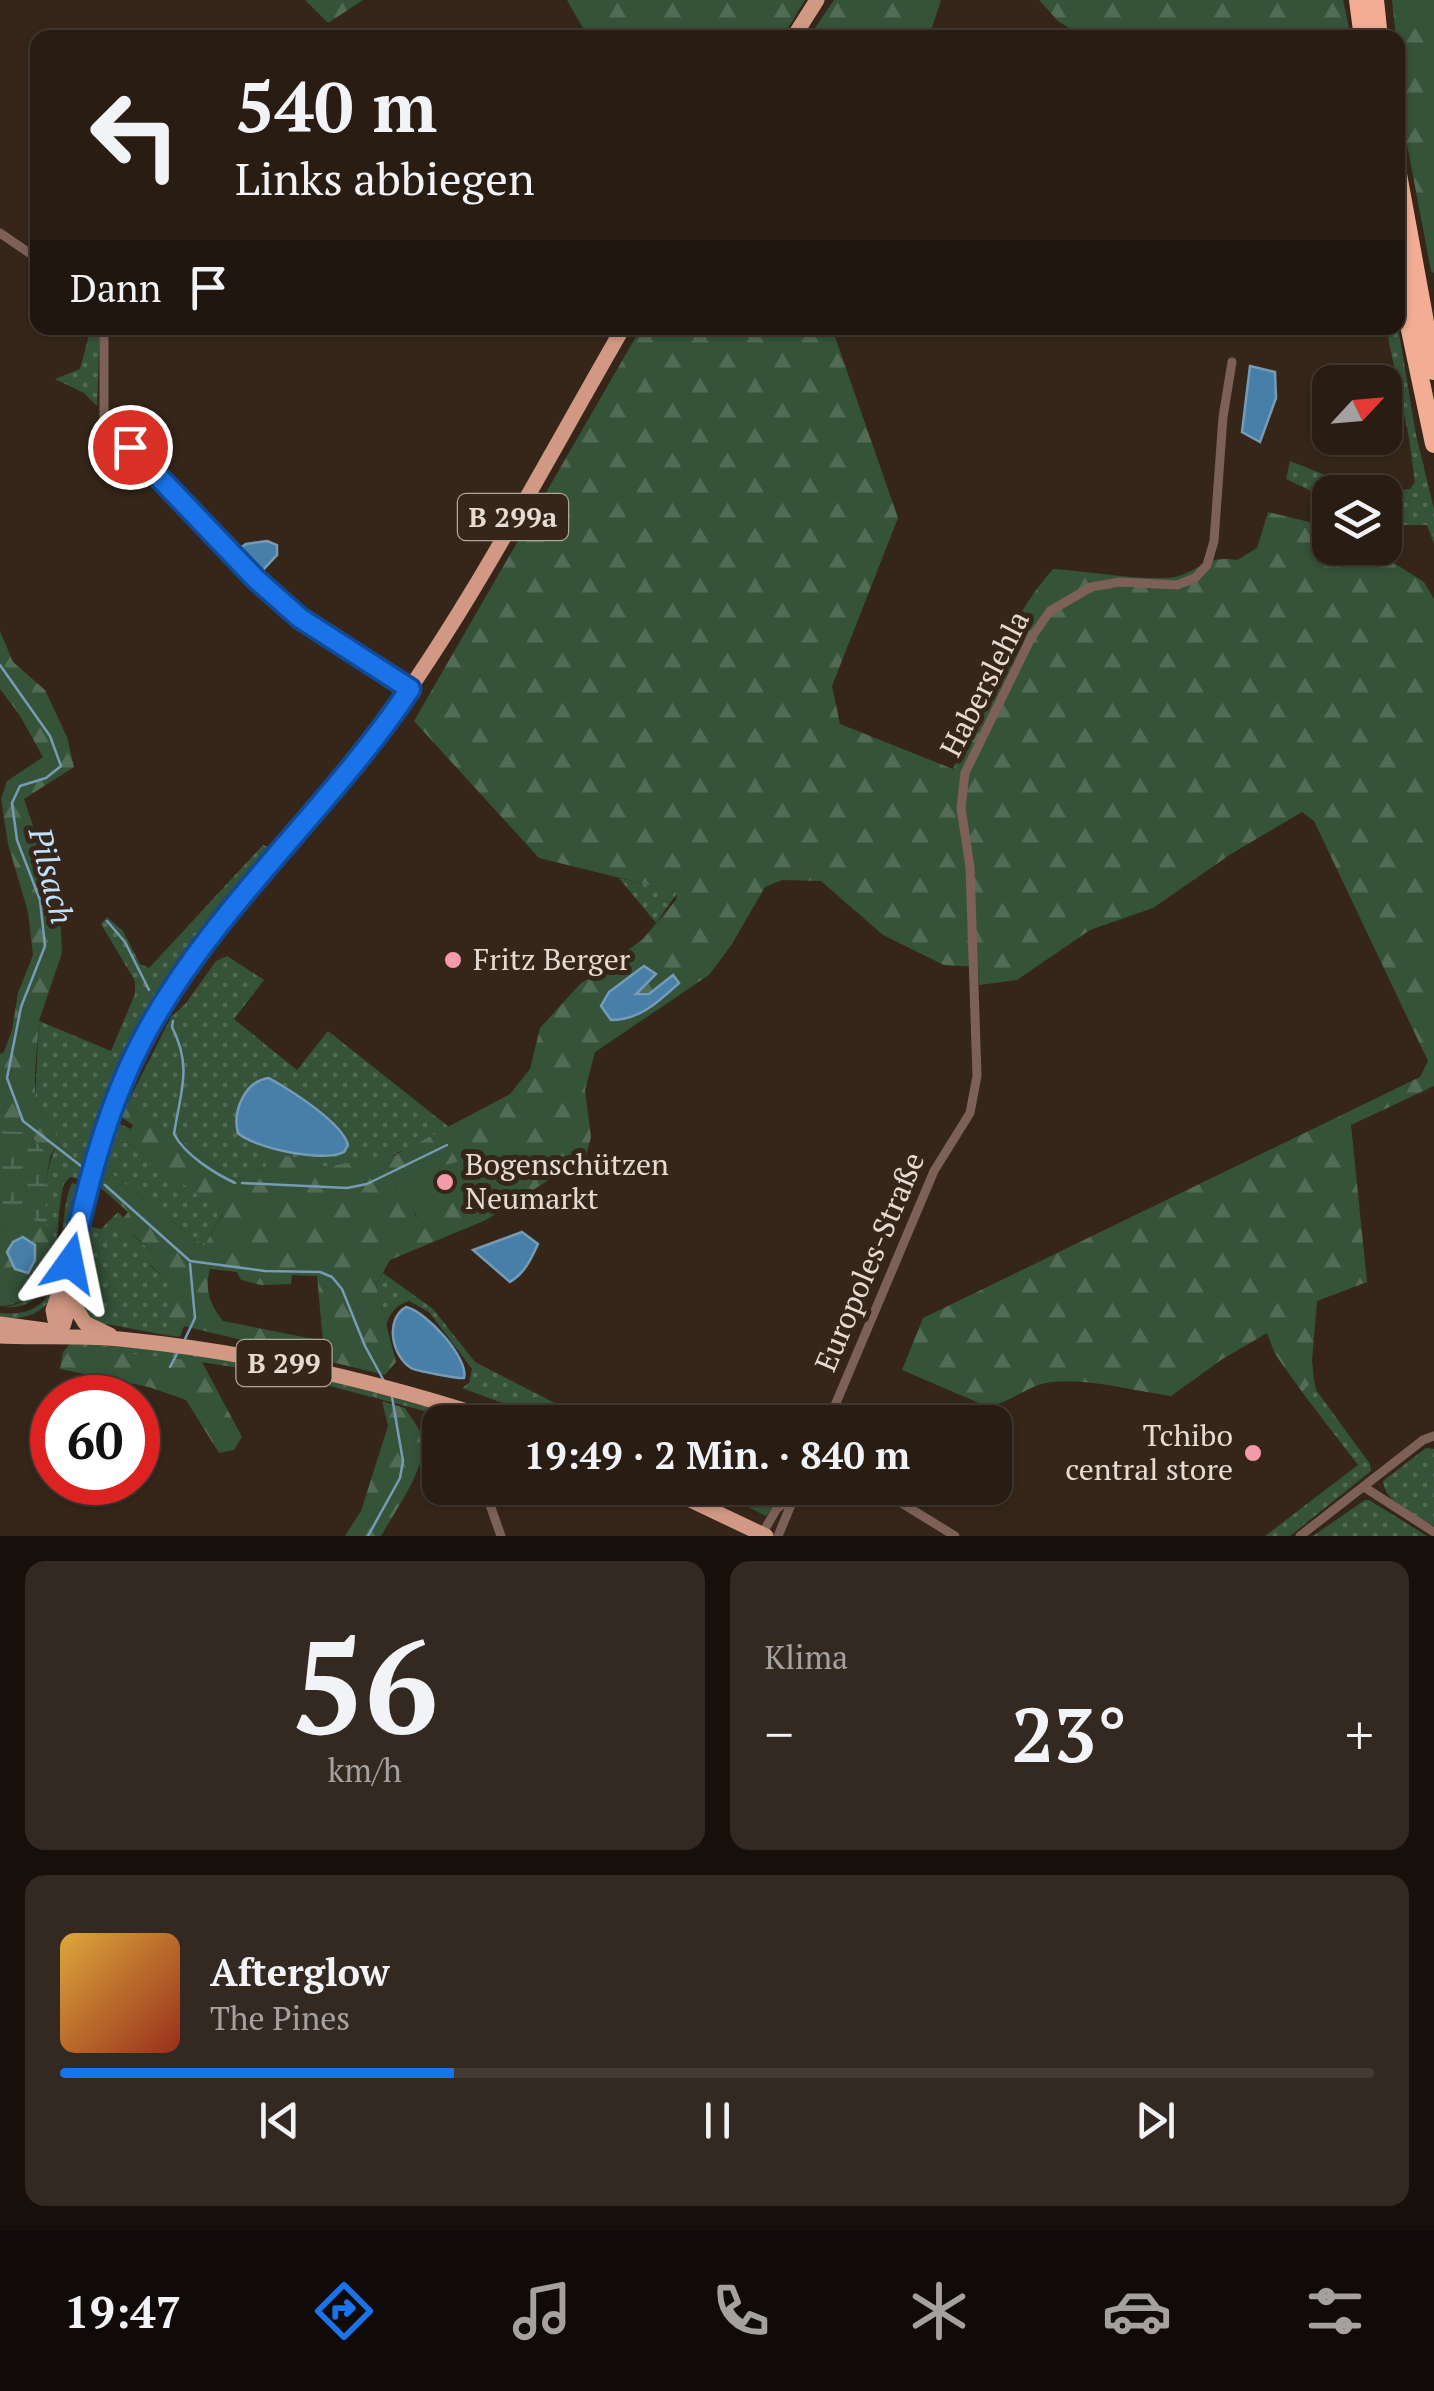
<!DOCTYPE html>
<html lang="de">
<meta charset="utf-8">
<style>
:root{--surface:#281c13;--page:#342921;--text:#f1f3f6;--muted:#a5a1a0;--line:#443a33;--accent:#1a73e8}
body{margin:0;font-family:"PT Serif",serif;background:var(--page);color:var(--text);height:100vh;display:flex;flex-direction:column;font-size:38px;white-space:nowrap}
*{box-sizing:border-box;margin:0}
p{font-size:32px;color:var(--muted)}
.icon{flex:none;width:55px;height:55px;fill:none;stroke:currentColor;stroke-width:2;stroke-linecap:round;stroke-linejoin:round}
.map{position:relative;height:1536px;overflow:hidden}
.side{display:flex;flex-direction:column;gap:25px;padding:25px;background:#160f0a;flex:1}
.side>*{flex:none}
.top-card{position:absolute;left:30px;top:30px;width:1375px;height:305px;border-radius:20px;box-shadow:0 2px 8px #0004,0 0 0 2px var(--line);background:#281c13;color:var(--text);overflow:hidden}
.needle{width:65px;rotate:64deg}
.buttons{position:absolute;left:1312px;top:365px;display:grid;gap:20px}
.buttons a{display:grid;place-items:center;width:90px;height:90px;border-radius:20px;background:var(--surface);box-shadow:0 2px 8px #0004,0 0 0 2px var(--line);font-size:50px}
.speed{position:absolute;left:30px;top:1375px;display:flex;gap:20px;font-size:50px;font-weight:700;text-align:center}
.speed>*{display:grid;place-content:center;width:130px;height:130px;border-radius:50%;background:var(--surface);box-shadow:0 2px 8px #0004,0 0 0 2px var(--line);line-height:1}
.speed .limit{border:15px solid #d22;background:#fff;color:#111}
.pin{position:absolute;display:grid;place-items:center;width:85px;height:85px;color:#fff;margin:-42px;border:5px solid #fff;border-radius:50%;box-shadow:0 2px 10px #0007}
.me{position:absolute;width:110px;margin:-55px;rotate:12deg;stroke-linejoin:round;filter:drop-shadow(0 0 8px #0008)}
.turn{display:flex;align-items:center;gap:35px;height:210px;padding:0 40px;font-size:45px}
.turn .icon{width:130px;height:130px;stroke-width:2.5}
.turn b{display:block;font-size:70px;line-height:85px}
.then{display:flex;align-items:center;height:95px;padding:0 40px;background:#0003;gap:20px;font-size:38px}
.big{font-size:75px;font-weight:800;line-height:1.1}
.side .card{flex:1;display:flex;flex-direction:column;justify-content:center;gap:15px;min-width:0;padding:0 35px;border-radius:20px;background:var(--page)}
.side .dial{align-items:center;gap:0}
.dial b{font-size:130px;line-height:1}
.song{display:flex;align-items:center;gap:30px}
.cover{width:120px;height:120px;border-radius:15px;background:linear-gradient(135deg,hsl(40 70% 55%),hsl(10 70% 35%))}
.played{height:10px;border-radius:5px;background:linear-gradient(90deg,var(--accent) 30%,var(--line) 30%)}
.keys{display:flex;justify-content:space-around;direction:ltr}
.heat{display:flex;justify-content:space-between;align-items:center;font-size:55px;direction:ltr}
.side .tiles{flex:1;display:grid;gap:25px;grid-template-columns:1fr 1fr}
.card:last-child{grid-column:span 2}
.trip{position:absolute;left:422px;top:1405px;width:590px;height:100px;border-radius:20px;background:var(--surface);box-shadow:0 2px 8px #0004,0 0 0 2px var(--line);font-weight:800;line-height:100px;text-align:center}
.dock{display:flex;height:160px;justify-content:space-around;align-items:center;background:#100b08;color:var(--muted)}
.dock .icon{width:70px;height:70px}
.dock .selected{color:var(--accent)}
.dock b{font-size:45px;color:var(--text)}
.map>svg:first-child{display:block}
.grass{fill:url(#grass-dots)}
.forest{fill:url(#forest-firs);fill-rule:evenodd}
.wetland{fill:url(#wetland-marsh)}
.park{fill:#355339}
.water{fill:#477fa9;stroke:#769bb5;stroke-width:2.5}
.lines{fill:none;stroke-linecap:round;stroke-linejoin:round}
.stream{stroke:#769bb5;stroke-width:2.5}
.street{stroke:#7d6157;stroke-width:9}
.primary{stroke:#d19883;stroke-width:15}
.highway{stroke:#f2ad94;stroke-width:18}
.route-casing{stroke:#114b97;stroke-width:25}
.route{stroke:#1a73e8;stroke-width:18}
.poi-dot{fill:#f39aab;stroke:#352619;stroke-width:4}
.labels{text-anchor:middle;stroke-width:10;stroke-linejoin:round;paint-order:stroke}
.shield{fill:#352619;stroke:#b0a59a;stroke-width:2.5}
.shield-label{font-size:28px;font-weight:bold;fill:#e5dbd2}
.street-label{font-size:30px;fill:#e5dbd2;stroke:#352619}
.poi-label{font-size:30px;fill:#e5dbd2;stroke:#352619;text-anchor:start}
.water-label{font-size:32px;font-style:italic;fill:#c2e1fa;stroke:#352619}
</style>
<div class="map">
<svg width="1434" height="1536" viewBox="0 0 1434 1536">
<defs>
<pattern id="grass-dots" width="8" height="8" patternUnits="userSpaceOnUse" patternTransform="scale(2.5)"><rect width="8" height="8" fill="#355339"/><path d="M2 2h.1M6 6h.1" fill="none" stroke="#526b55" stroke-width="1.8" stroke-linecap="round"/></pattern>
<pattern id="forest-firs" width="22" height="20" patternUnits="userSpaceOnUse" patternTransform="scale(2.5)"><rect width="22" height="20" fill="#355339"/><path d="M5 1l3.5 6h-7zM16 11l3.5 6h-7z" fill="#526b55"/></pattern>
<pattern id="wetland-marsh" width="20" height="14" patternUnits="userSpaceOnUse" patternTransform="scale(2.5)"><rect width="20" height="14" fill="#355339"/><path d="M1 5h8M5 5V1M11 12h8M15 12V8" fill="none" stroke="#526b55"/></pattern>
</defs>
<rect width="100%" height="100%" fill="#352619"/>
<path class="grass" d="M1398 327 1416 435 1434 509V544L1427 525H1396L1385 521V492H1330V500L1286 479 1290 461C1328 476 1368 495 1410 489L1415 482 1409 438 1386 328Z
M91 328H100L97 406 84 393 55 379 80 369Z
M263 845 268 847C212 911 158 977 123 1055 106 1095 95 1138 83 1180L70 1177 64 1184C52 1224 68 1311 5 1307 35 1303 53 1275 52 1245 52 1236 50 1239 47 1230 44 1219 44 1204 45 1192 46 1174 51 1155 59 1140L35 1101 39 1021 111 1051 135 994V981L101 924 107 917 123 931 140 964 149 968Z
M619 878 678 892 656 923Z
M227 956 264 980 234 1019 297 1070 328 1031 449 1127C414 1147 364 1173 322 1166 304 1163 286 1156 269 1152L266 1167 237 1181 143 1114 126 1106 171 1017 186 1003 216 961Z
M118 1123 131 1129 126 1142 223 1213 204 1246 111 1173 102 1189 99 1187Z
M72 1183 81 1185C75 1212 63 1288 45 1306 32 1318 16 1319 0 1318V1313C79 1322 52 1225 72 1183Z
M118 1212 124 1218 115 1231 132 1235 153 1252 150 1266 176 1286 165 1335 96 1322 87 1317 77 1302 81 1249 87 1220 92 1227 101 1229Z
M383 1273 433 1309 475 1362 592 1422H554L462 1388 469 1383 472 1369 429 1312 409 1301C396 1305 390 1313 386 1325L376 1285Z
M70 1344C204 1348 335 1379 462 1417L466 1422 330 1386 251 1370 202 1362 63 1352Z
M1314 1380 1316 1390 1370 1464 1371 1471 1290 1536H1265L1358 1465 1302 1392Z
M1426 1448 1434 1449V1526C1416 1515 1385 1504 1383 1481Z
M709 1488H752L779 1499 766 1516Z
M1365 1500H1369L1427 1536H1313Z"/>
<path class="forest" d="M305 0H363L328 23Z
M567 0H805L782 38 588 37Z
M834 0H941L929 37H809Z
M1039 0H1343L1351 37H1082L1058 21Z
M1392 0H1434V273L1431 271 1407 144Z
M641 328H832L898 518 832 686 840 724 953 769C982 701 1003 625 1053 569 1089 571 1127 579 1163 578 1197 578 1199 554 1237 560L1257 548 1268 512 1330 527V548H1370L1424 582 1434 599V1086L1351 1125 1367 1282 1317 1301 1312 1360 1314 1380 1302 1392 1275 1354 1267 1333 1221 1360 1171 1396C1133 1391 1090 1378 1052 1382 1028 1384 1009 1405 986 1406L902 1370 923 1318 1420 1077 1428 1061 1314 821 1302 812 1231 854 1153 908 1090 930 1017 980 979 985 978 967 944 965 883 935 821 881 782 880 765 887 732 944 709 975 595 1052 585 1090 591 1137 586 1156 486 1220 390 1260 376 1285 396 1362 385 1375 184 1326 180 1337 165 1335 175 1286 150 1265 152 1251 133 1235 124 1237 114 1230 128 1212 102 1189 111 1173 204 1246 223 1214 125 1141 133 1125 121 1117 126 1106 143 1114 237 1181 266 1167 268 1151 326 1167 395 1155 510 1094 530 1069 540 1028 580 984 642 940 676 900 677 892 539 858 414 721ZM644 966 655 975 634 995 649 994 673 976 625 1020 601 1006 609 992ZM394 1180 494 1183 416 1217 413 1208 404 1210ZM210 1269 237 1272 241 1280 261 1285 291 1284 292 1275 317 1276 323 1341 223 1321C210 1305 204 1289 210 1269Z
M0 631 13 662 45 690 67 737 74 767 24 799 60 907 62 953 39 1021 35 1073V1101L59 1140 50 1157 27 1132 0 1131V1054L4 1052 12 1030 18 993 33 955 28 912 8 844 1 799 7 781 43 757 19 714 0 689Z
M26 1214C32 1218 41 1223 46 1229 67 1254 37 1307 0 1306V1230Z
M82 1348 202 1362 242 1437 234 1450 219 1453 186 1400 149 1387 60 1369 63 1352Z
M382 1401 405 1408C410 1416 418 1426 422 1435 432 1460 394 1513 381 1536H345L361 1511 388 1426Z"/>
<path class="wetland" d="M0 1131 27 1132 50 1157 45 1186 47 1229 26 1214 0 1230Z"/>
<path class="park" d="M501 1149 516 1150 506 1172 494 1183 417 1217 413 1209 404 1211 394 1180Z"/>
<path class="water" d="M1250 366 1275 372 1276 398 1260 442 1242 432Z
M267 541 277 545V555L262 571 239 549 246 544Z
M644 966 656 974 636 994H649L673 975 679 983C658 1002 640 1020 611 1020L601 1006 609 992Z
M269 1078C290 1090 342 1122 348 1145L344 1152C324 1163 254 1148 238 1133 232 1111 245 1081 269 1078Z
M522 1232 538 1244C531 1259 525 1273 510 1282L473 1250Z
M23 1237 35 1245V1260L28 1273 15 1269 7 1252 13 1242Z
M406 1307C426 1311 469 1358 464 1378 459 1379 416 1371 411 1368 391 1355 385 1319 406 1307Z"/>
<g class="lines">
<path class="stream" d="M0 665 50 736 61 766 46 778 20 786 12 803 17 840 40 900 45 946 21 1007 7 1078 23 1121 81 1166
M107 921 125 942 149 990
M173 1021 172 1027C193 1068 180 1093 174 1134 185 1155 214 1173 235 1183
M242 1183 347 1188 367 1184 447 1145
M105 1185 190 1261 265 1271 320 1272 332 1277 342 1289 365 1346 384 1381
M185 1339 195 1318 190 1264
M170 1367 179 1350
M368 1536 400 1478 403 1461 392 1397"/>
<path class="street" d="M0 233 38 259
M104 328V419L256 579 300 618 410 689
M828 1422 934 1171 970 1113 977 1076 970 867 961 808 965 773 1031 638 1050 611 1091 587 1120 582 1177 585 1195 578 1207 565 1214 541 1223 417 1232 362
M1364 1487 1434 1532
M484 1488 501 1536
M877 1488 955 1536
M762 1534 776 1510 795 1493
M778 1536 798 1488
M1300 1536 1423 1440 1434 1436"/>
<path class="primary" d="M793 38 817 0
M70 1299 85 1323 110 1335
M0 1324 45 1330
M0 1336C43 1338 86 1335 129 1340 257 1353 380 1382 501 1422
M58 1336C73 1314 71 1261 77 1233 92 1163 112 1096 146 1033 204 926 296 844 368 747 464 620 543 466 623 328
M58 1336 53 1310 66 1273
M665 1488 766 1536"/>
<path class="highway" d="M1358 0 1363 38
M1375 0 1379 38
M1398 174 1434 371
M1398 273 1434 444"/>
</g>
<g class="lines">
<g class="route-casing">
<path id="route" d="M70 1263C88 1183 107 1105 146 1033 216 905 330 809 410 689L300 618 256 579 130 447"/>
</g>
<use href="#route" class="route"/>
</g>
<g class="poi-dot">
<circle cx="453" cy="960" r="10"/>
<circle cx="445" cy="1182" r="10"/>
<circle cx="1253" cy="1453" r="10"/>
</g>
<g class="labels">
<g class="shield">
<rect x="458" y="494" width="110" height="46" rx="8"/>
<rect x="236.5" y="1340" width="95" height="46" rx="8"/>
</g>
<g class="shield-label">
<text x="513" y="527">B 299a</text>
<text x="284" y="1373">B 299</text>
</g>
<g class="street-label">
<text transform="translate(985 684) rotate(-63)" y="10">Haberslehla</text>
<text transform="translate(870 1262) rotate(-67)" y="10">Europoles-Straße</text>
</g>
<g class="poi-label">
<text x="473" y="970">Fritz Berger</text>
<text x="465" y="1175">Bogenschützen<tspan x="465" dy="34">Neumarkt</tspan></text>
<text x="1233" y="1446" text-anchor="end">Tchibo<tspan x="1233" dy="34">central store</tspan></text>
</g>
<g class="water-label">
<text transform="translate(51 876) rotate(76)" y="11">Pilsach</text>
</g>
</g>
</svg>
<div class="buttons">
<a><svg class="needle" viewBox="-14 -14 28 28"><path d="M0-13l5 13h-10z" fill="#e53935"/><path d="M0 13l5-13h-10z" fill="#a5a1a0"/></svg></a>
<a><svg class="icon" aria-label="layers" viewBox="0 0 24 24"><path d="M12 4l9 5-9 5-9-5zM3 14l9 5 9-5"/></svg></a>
</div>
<div class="speed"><div class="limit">60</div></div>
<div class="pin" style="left:130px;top:447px;background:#d93025"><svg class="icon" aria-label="arrive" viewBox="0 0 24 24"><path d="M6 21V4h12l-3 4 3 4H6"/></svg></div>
<svg class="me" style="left:70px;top:1263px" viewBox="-20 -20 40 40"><path d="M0-17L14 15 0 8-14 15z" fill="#1a73e8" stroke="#fff" stroke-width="4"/></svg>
<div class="trip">19:49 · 2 Min. · 840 m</div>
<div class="top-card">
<div class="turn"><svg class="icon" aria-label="left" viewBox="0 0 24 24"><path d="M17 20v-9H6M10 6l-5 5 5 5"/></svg><div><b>540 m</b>Links abbiegen</div></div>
<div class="then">Dann<svg class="icon" aria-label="arrive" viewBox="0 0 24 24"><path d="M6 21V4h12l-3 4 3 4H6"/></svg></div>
</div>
</div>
<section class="side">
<div class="tiles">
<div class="card dial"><b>56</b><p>km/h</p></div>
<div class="card"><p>Klima</p>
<div class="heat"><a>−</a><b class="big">23°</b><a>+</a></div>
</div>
<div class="card">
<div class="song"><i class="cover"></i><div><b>Afterglow</b><p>The Pines</p></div></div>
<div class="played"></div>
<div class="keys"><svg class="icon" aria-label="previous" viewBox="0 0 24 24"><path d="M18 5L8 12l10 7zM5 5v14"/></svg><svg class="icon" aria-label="pause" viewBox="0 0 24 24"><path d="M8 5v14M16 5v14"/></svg><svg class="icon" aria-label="next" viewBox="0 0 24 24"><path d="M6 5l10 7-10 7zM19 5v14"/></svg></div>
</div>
</div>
</section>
<nav class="dock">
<b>19:47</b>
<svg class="icon selected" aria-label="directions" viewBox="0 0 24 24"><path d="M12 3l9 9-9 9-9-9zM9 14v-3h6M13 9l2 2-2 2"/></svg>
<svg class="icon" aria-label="music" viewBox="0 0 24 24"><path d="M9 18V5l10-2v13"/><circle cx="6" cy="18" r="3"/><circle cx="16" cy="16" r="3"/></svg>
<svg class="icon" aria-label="phone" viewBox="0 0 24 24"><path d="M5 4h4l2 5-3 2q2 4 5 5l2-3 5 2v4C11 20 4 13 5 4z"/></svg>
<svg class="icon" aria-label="climate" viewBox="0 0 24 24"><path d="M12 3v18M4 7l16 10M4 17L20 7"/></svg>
<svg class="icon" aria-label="car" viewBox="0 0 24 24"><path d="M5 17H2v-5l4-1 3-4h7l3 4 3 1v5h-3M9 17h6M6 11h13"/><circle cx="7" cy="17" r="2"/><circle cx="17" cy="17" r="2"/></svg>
<svg class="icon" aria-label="filters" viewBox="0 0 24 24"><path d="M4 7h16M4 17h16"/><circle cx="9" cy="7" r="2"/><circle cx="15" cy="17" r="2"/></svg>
</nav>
